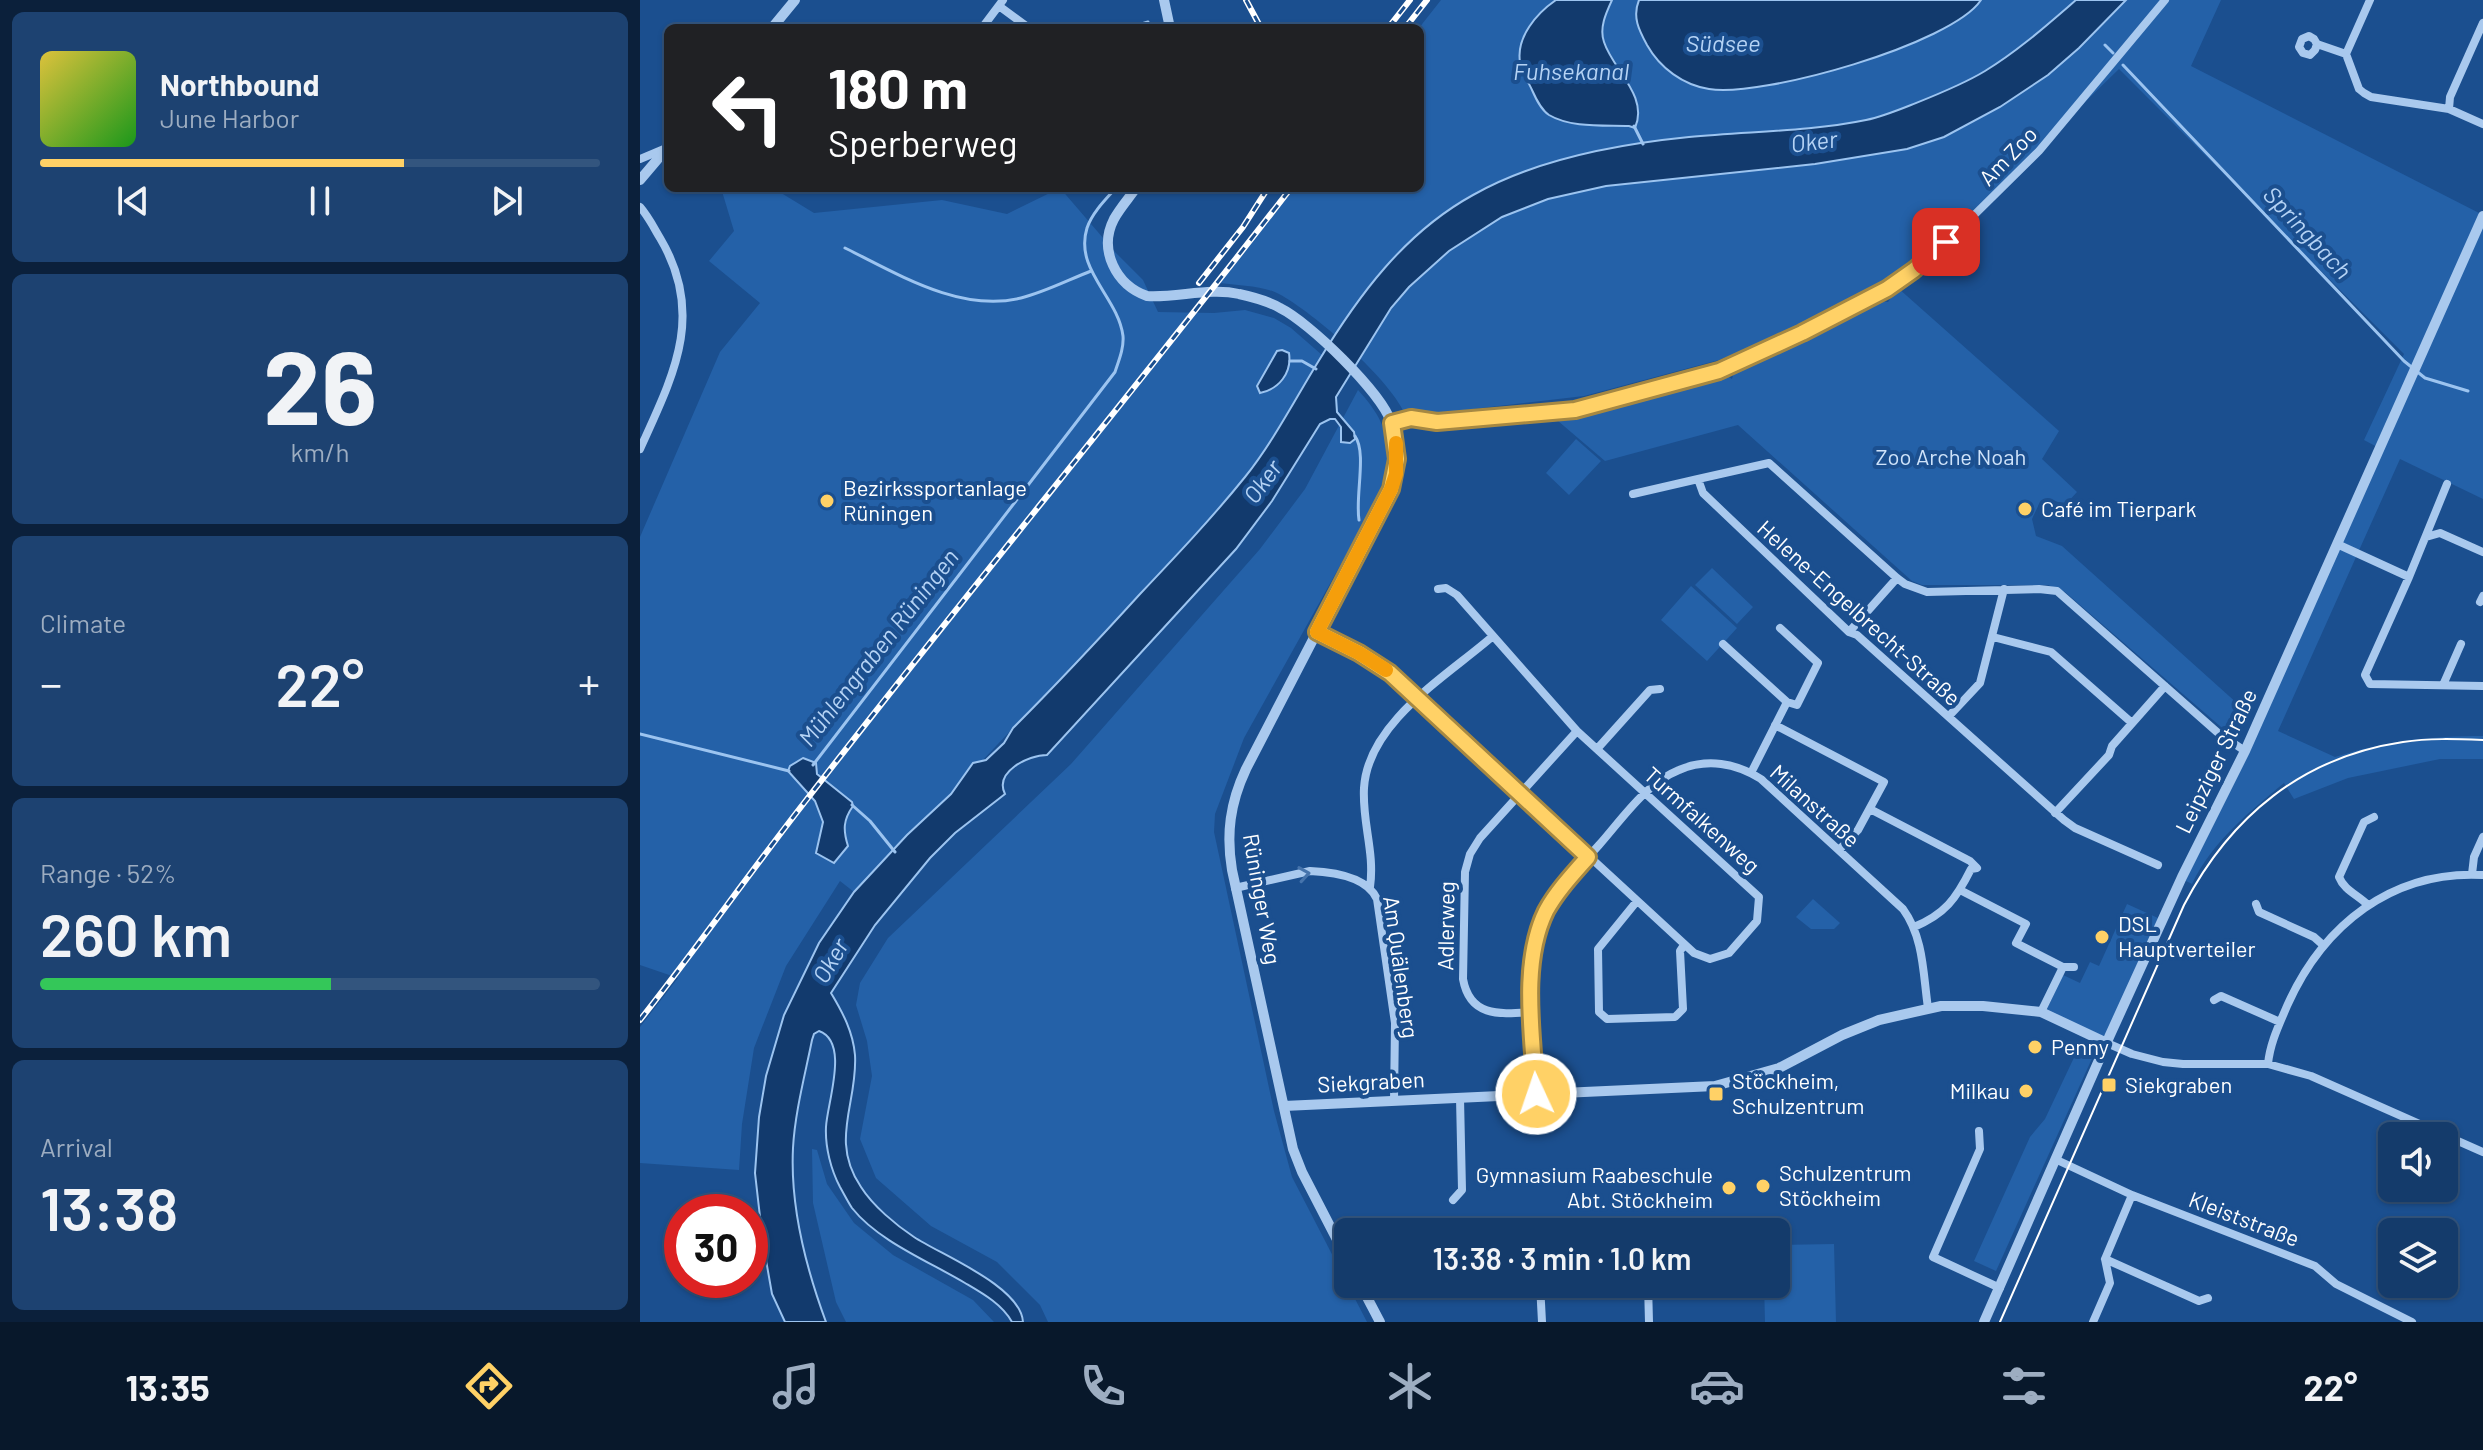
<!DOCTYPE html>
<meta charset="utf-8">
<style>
:root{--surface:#143b6b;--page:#1d4271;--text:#f1f3f6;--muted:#9dadc1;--line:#33557e;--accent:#ffd166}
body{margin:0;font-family:Barlow,sans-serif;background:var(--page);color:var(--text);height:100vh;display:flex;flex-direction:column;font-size:30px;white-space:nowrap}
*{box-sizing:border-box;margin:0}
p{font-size:26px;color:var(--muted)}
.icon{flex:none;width:44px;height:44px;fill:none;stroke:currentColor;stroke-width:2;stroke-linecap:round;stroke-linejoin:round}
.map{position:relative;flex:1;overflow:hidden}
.side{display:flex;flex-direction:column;gap:12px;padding:12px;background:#0b203b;width:640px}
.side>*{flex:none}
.guide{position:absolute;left:24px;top:24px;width:760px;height:168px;border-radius:12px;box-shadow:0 2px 6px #0004,0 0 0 2px var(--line);background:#202124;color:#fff;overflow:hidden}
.fabs{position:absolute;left:1738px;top:1122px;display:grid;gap:16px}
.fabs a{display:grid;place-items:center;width:80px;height:80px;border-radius:12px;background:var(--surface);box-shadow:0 2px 6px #0004,0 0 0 2px var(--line);font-size:40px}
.speed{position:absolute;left:24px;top:1194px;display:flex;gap:16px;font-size:40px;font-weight:700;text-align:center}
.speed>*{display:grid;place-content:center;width:104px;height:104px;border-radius:50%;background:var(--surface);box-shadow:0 2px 6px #0004,0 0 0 2px var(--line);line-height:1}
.speed .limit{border:12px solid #d22;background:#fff;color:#111}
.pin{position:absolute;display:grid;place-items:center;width:68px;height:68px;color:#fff;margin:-34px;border-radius:16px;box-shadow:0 4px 12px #0006}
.me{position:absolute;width:88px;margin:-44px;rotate:357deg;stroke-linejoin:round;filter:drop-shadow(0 0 6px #0008)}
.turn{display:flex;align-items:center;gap:28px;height:168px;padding:0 32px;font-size:36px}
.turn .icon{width:104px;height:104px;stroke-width:2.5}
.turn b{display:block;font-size:56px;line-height:68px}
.big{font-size:60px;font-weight:600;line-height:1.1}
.side .widget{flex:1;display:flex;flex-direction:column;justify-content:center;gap:12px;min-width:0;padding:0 28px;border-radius:12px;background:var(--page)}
.side .dial{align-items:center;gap:0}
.dial b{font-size:104px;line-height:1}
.song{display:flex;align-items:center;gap:24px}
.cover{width:96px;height:96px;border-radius:12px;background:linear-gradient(135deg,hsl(50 70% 55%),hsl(120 70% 35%))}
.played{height:8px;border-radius:4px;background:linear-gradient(90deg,var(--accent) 65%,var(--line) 65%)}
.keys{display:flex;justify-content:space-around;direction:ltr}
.heat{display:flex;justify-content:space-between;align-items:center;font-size:44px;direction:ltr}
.charge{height:12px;border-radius:6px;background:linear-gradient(90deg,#34c759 52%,var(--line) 0)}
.trip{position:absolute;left:694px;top:1218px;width:456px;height:80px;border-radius:12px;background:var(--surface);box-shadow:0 2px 6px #0004,0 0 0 2px var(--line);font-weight:600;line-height:80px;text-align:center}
.menu{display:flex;height:128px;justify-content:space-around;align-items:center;background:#08182b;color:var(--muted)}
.menu .icon{width:56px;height:56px}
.menu .selected{color:var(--accent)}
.menu b{font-size:36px;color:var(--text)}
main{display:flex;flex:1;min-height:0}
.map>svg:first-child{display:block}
.green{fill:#2461a8}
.water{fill:#123a6d;stroke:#9cc4f0;stroke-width:2}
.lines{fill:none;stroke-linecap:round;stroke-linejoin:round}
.stream{stroke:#9cc4f0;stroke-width:3}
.minor{stroke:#a9c9ee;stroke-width:8}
.tertiary{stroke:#a9c9ee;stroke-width:10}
.tram{stroke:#fff;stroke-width:2}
.rail-casing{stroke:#fff;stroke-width:6}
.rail{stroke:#1b4f8f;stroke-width:3;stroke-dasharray:9;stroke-linecap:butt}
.oneway{stroke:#4674ac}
.route-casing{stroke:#a68842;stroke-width:20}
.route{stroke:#ffd166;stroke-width:14}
.slow{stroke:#f59e0b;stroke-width:14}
.poi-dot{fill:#ffd166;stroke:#1b4f8f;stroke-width:3}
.labels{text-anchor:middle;stroke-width:8;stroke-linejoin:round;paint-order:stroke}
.street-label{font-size:22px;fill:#fff;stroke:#1b4f8f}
.park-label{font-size:22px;fill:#cfe3fa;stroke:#1b4f8f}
.poi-label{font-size:22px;fill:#fff;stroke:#1b4f8f;text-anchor:start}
.water-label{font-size:24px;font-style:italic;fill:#b5d3f5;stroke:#1b4f8f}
</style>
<main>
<section class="side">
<div class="widget">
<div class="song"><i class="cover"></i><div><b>Northbound</b><p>June Harbor</p></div></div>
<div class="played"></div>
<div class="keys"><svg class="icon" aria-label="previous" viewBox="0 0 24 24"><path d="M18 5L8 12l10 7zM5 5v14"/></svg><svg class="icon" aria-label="pause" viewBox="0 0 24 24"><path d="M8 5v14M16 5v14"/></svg><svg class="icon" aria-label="next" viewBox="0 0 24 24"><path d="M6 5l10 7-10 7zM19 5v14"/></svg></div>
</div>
<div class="widget dial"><b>26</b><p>km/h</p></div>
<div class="widget"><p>Climate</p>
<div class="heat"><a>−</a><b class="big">22°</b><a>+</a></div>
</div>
<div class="widget"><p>Range · 52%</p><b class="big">260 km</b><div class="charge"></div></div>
<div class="widget"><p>Arrival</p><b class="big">13:38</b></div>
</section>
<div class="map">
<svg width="1843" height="1322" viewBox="0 0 1843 1322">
<rect width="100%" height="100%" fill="#1b4f8f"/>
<path class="green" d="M801 0H916L899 14 885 36 939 124 989 126 998 124 992 91 963 41 962 26 972 0H999C992 17 999 30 1007 45 1020 68 1043 85 1070 89 1121 98 1312 44 1341 0H1581L1551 66 1843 215V499L1760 459 1638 731 1695 757C1746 741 1790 736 1843 736V759H1800L1708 778 1654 799 1644 783C1608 813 1573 841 1552 884L1542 879 1741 449 1724 440 1764 354 1479 69 1303 240 1247 285 1164 325 1079 360 944 396 766 417C754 382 673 312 639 294 625 286 596 285 579 283L653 188H780L779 28Z
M81 188H133L174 213 302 200 367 214 420 188 476 253 503 280 518 312 574 313 605 310 634 318 651 328 682 355 629 445 605 478 561 529 340 763 333 764 311 794 267 835 214 892 200 881 146 966 114 1048 102 1124 99 1170 0 1163V1027L38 978 0 965V537L80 352 120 303 69 261 94 231Z
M1258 288 1419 431 1402 459 1437 492 1425 505 1413 500 1399 504 1392 519 1396 536 1422 546 1599 705 1608 696 1616 702 1595 739 1425 592 1408 585H1282L1272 581 1098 425 965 461 911 415 960 410 1086 375 1092 379 1095 368 1238 301 1248 302Z
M718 390C754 429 754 456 735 503L604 738 575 814 574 832 634 1111 652 1177 727 1322H408L400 1305 357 1262 291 1226 236 1178 220 1139 232 1076 227 1041 216 1005 220 983 248 938 431 764 620 549 665 489Z
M936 439 961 461 929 495 906 473Z
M1072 568 1113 607 1097 624 1055 585Z
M1051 586 1097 628 1067 661 1021 620Z
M1173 899 1200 923 1194 929H1171L1156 917Z
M1487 904 1518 918 1465 1037 1406 1011 1423 975 1440 983 1450 962 1459 966Z
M1439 1047 1454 1054 1356 1271 1334 1261 1390 1137 1405 1119Z
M172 1149 177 1150 187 1184 214 1223 253 1255 333 1300 354 1322H206L196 1302 173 1203Z
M1194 1244 1196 1322H1125L1124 1284H1136V1245Z"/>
<path class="water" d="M916 0H972C966 13 959 28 964 42 973 70 1009 96 995 128L989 126C964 125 931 128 909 115 901 110 896 99 892 90 888 81 881 71 880 62 876 37 897 13 916 0Z
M999 0H1341C1312 44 1121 98 1069 89 1043 85 1020 68 1007 45 999 30 992 17 999 0Z
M1436 0H1486L1439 48 1408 75 1360 107 1304 137 1267 149 1175 164 966 186 908 199 862 217 809 251 769 287 751 308 696 397 697 412 714 432 715 439 710 443 701 442V427L695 419H690L680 424 632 501 596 549 407 755C388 755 354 772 365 794L315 833 290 858 235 925 191 993C203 1013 213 1032 215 1055 218 1103 189 1140 221 1187 233 1206 256 1225 274 1237 301 1255 381 1286 383 1322H372C362 1304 342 1293 325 1283 290 1262 238 1241 212 1208 208 1202 204 1194 200 1187 191 1170 185 1147 186 1127 187 1103 210 1042 179 1031L174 1034 172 1040C165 1075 155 1112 153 1148 150 1207 166 1268 186 1322H145L132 1294 123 1243 115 1173 119 1117 126 1076 144 1015 179 943 214 892 267 835 311 794 333 763 346 760 364 743 373 728C417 684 459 639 500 594 536 556 572 518 605 477 633 442 654 401 678 362 718 296 764 233 833 195 896 159 979 144 1049 137 1108 131 1168 132 1226 120 1241 117 1256 111 1271 105 1296 95 1322 85 1345 71 1378 51 1407 25 1436 0Z
M642 350 649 353C652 373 639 389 620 393L617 386 637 351Z
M163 758 176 763 177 774 212 802 213 806C203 820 203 830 208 846L194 863 176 853 183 822 175 801 148 771 150 766Z"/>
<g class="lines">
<path class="stream" d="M497 28 498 25 508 22
M1465 45 1473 53
M1483 65 1764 361 1785 378 1828 391
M994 126 1003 144
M205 248C258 274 320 313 381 298 405 292 428 280 451 271
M650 361H662L676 369
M715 436C727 453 715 496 719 520
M0 734 149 771
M173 765 475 372C479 360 484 348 483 336 478 297 434 270 447 228 452 213 465 200 476 188
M212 805 230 821 255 852"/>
<path class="minor" d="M359 6 389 28
M342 28 363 0
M1677 44 1675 50 1670 55 1663 53 1659 47 1662 39 1669 36 1674 39 1677 44 1706 54 1719 89 1724 93 1731 97 1809 109 1843 124
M1706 54 1730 0
M1809 109 1810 97 1843 23
M0 159 24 149
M0 207C8 216 14 228 20 238 66 315 33 376 0 449
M752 423 771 418 797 422 935 410 1079 371 1162 333 1247 289 1274 270 1316 233 1399 151 1525 0
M1058 479 1129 463 1257 578 1265 584 1287 592 1399 589 1417 591 1577 732 1605 751
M1807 484 1769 577 1725 675 1730 684 1843 686
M993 494 1058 479 1063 493 1209 632 1217 635 1424 820 1435 828 1518 865
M1786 537 1800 533 1843 552
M1697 544 1769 577
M1840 602 1843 596
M677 632 719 653 750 673 1054 953 1070 959 1089 953 1117 921 1119 897 937 731 817 595 806 588 798 589
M1209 632 1257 578
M1353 637 1411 652 1492 723
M1083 644 1147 702
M1803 685 1821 644
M1309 716 1340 683 1364 589
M1135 725 1244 782 1218 830 1199 850
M957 749 1010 690 1020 689
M1111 773 1147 702 1157 705 1178 663 1140 628
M1230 809 1330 861 1337 868 1331 869C1316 899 1305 914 1274 927
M1415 813 1469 755 1472 746 1525 686
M1832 874 1834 857 1843 837
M730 887C735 852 722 823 724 788 728 722 807 676 853 636
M595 888 670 871C693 872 727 877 737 899L755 1023 754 1101
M1320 890 1386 924 1376 943 1423 967
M997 901 958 949 959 1012 967 1019 1035 1017 1043 1009 1040 951 1044 945
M1616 904 1619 912 1674 937 1683 945
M1728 905C1718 895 1704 890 1699 877L1724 822 1734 817
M1574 1000 1581 996 1640 1022
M892 1012C861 1014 830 1018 823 979L825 872 830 854 840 838 937 731
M1401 1012 1423 967H1434
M1467 1043 1492 1054 1523 1062 1543 1064H1628L1671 1076 1843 1152
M1628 1064C1630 1043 1639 1025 1647 1006 1683 925 1752 870 1843 875
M896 1094C894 1048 884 985 895 941 899 927 904 914 912 901 924 881 943 863 959 845 982 819 1006 783 1039 770 1067 758 1096 763 1121 779L1263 909C1284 938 1283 974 1288 1008
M1339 1131 1340 1149 1293 1257 1360 1288
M1417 1160 1492 1195 1675 1266 1696 1284 1772 1322
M813 1200 822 1190 820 1098
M1465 1259 1559 1301 1568 1298
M900 1284 902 1322
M1008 1284 1009 1322
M726 1295 743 1290 900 1286
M1453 1322 1470 1283 1465 1259 1492 1195"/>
<path class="tertiary" d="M524 0 530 28
M132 28 155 0
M0 180 28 147
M496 188C489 198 480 208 474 219 458 250 476 285 507 296 537 298 570 287 599 294 613 297 628 301 640 308 669 322 741 392 751 422 759 445 758 466 751 489L606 769C590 803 586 834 592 870L653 1149 662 1172 708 1261
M644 1106 1075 1086 1139 1068 1202 1035 1239 1020 1301 1006H1343L1401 1012 1467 1043
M720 1284 740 1322
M1344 1322 1470 1035 1542 877 1605 751 1843 216"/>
<path class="tram" d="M1360 1322 1544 905C1590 817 1662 757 1763 742 1789 738 1816 739 1843 740"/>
<g class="rail-casing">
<path id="rail" d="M606 0 621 28
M748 28 770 0
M765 28 787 0
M559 283 603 227 628 188
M0 1020C56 949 108 875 164 803 324 596 491 395 651 188"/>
</g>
<use href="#rail" class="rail"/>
</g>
<defs><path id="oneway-chevron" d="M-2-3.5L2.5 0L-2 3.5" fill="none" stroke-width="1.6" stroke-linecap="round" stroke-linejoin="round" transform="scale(2)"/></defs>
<use class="oneway" href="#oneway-chevron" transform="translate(664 874) rotate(-9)"/>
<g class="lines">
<g class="route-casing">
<path id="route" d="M896 1094C893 1037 880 964 906 911 917 891 933 874 948 857L750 673 719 653 677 632 751 489 757 459 752 423 771 418 797 422 935 410 1079 371 1162 333 1247 289 1274 270 1306 242"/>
</g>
<use href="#route" class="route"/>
<path class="slow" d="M746 670 719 653 677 632 751 489 756 474V443"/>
</g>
<g class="poi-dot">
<circle cx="187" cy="501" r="8"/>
<circle cx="1385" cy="509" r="8"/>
<circle cx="1462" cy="937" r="8"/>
<circle cx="1395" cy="1047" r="8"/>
<rect x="1461" y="1077" width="16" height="16" rx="4"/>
<circle cx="1386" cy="1091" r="8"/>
<rect x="1068" y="1086" width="16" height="16" rx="4"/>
<circle cx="1123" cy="1186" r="8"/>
<circle cx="1089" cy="1188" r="8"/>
</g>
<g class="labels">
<g class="street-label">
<text transform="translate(1368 156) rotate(-46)" y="8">Am Zoo</text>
<text transform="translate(1219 613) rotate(42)" y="8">Helene-Engelbrecht-Straße</text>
<text transform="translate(1576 761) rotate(-64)" y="8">Leipziger Straße</text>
<text transform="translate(1175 806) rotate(42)" y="8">Milanstraße</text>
<text transform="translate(1062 820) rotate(42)" y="8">Turmfalkenweg</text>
<text transform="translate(622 899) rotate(80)" y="8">Rüninger Weg</text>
<text transform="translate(806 926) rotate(-89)" y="8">Adlerweg</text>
<text transform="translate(761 967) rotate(82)" y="8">Am Quälenberg</text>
<text transform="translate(731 1082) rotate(-3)" y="8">Siekgraben</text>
<text transform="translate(1604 1219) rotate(21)" y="8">Kleiststraße</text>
</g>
<g class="park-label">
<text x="1311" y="465">Zoo Arche Noah</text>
</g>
<g class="poi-label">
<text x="203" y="496">Bezirkssportanlage<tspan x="203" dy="25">Rüningen</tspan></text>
<text x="1401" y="517">Café im Tierpark</text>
<text x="1478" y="932">DSL<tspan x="1478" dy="25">Hauptverteiler</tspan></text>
<text x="1411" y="1055">Penny</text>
<text x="1092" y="1089">Stöckheim,<tspan x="1092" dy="25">Schulzentrum</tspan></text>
<text x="1485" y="1093">Siekgraben</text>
<text x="1370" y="1099" text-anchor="end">Milkau</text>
<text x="1139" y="1181">Schulzentrum<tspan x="1139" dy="25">Stöckheim</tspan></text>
<text x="1073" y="1183" text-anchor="end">Gymnasium Raabeschule<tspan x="1073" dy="25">Abt. Stöckheim</tspan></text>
</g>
<g class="water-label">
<text x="1083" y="52">Südsee</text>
<text x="931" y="80">Fuhsekanal</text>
<text transform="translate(1174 142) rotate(-7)" y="8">Oker</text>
<text transform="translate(1667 233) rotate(47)" y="8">Springbach</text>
<text transform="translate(623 482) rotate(-54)" y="8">Oker</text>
<text transform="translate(239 648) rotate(-52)" y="8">Mühlengraben Rüningen</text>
<text transform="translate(191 961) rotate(-60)" y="8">Oker</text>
</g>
</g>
</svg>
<div class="fabs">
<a><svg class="icon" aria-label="sound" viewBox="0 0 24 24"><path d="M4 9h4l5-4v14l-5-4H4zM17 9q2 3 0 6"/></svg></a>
<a><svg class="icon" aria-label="layers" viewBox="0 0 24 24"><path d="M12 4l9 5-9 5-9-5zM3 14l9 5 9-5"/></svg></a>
</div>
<div class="speed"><div class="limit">30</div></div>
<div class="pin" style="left:1306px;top:242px;background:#d93025"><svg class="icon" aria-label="arrive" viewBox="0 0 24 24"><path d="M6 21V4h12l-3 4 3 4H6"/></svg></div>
<svg class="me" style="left:896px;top:1094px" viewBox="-20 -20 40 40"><circle r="17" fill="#ffd166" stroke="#fff" stroke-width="3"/><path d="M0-11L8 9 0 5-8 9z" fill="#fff"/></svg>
<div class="trip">13:38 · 3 min · 1.0 km</div>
<div class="guide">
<div class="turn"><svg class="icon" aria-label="left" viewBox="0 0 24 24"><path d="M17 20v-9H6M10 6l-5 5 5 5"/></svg><div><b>180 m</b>Sperberweg</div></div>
</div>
</div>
</main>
<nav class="menu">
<b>13:35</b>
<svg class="icon selected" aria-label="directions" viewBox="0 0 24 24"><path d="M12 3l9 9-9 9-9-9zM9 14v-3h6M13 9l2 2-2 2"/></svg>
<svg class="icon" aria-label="music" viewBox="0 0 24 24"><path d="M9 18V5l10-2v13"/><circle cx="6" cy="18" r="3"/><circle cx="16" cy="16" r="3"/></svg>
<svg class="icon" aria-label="phone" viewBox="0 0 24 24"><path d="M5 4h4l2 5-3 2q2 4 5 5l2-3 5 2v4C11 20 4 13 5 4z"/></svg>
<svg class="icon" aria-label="climate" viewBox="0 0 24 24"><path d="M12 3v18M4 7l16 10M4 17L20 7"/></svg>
<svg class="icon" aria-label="car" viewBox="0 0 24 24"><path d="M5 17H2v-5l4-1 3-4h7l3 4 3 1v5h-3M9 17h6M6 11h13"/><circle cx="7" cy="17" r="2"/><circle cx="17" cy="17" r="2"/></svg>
<svg class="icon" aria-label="filters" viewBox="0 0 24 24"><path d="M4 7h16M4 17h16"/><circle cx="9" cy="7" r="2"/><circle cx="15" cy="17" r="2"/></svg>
<b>22°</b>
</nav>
